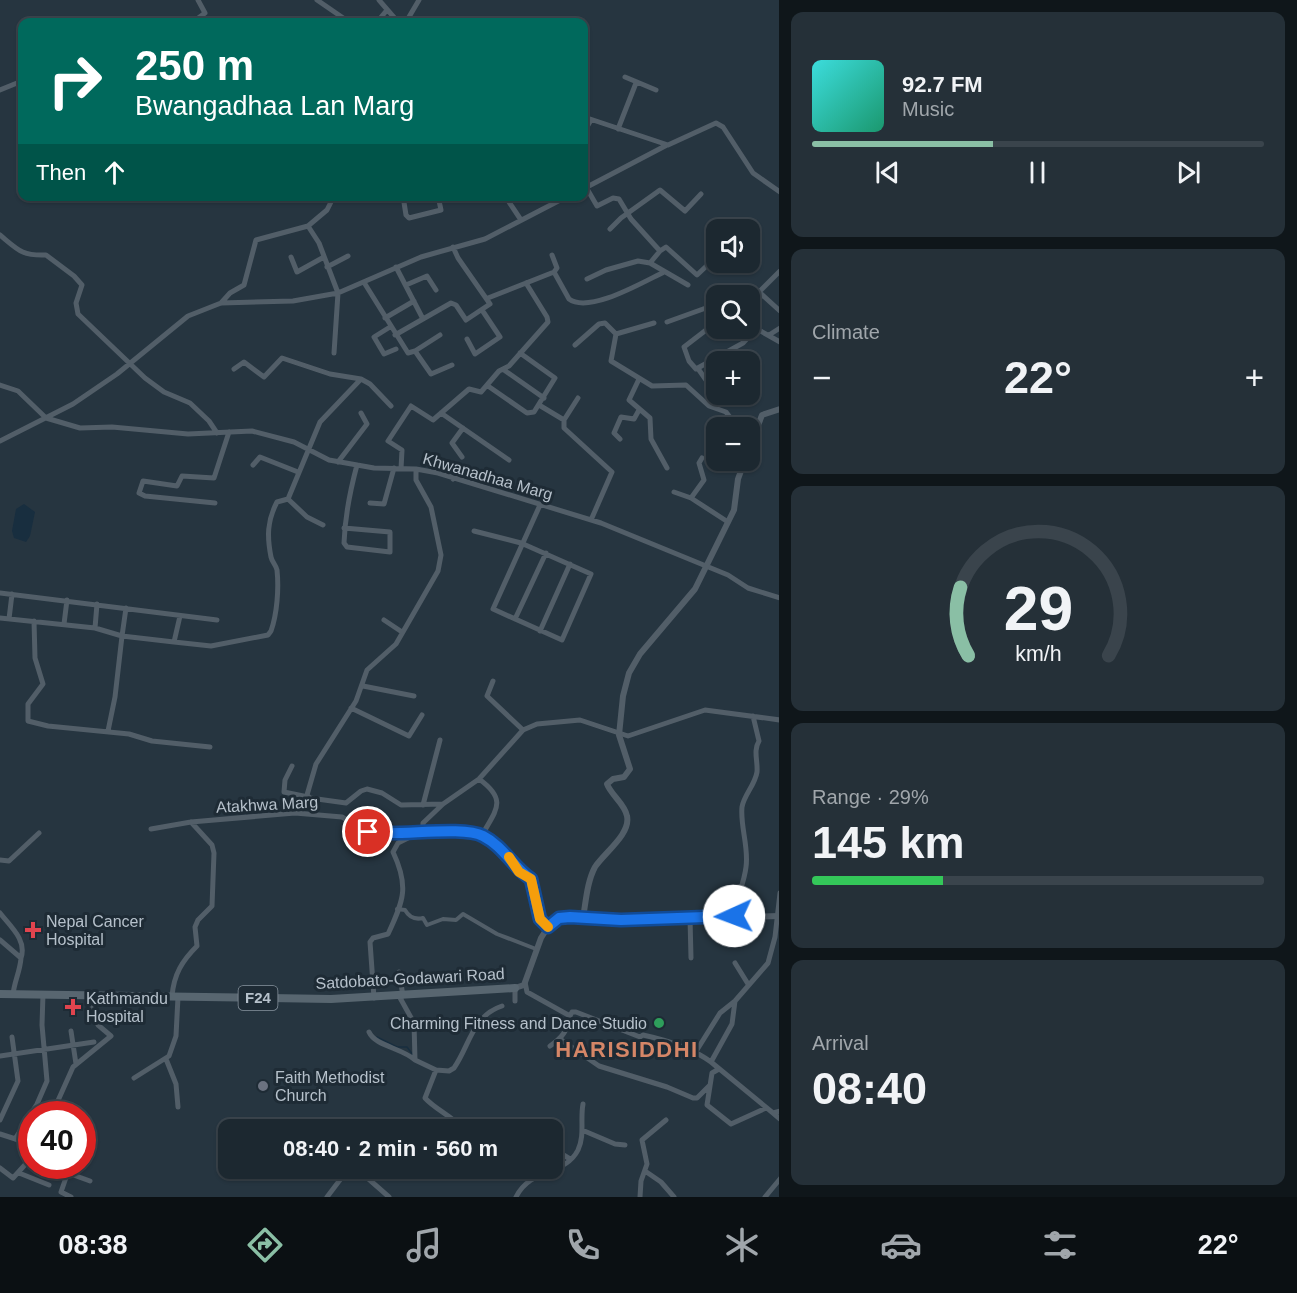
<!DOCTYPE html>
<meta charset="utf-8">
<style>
:root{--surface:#1c2830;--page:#253038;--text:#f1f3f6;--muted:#a0a6ab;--line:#3a444c;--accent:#8abfa5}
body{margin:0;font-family:Arial,sans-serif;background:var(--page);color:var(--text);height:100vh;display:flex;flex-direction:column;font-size:22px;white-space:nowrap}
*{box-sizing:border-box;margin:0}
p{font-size:20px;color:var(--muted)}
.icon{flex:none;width:33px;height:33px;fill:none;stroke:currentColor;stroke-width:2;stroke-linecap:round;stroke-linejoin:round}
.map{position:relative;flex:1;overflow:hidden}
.details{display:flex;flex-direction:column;gap:12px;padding:12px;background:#0f161a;width:518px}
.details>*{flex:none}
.hud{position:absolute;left:18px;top:18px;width:570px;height:183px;border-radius:12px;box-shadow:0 2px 4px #0004,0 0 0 2px var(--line);background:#00695c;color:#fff;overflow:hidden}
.tools{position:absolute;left:706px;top:219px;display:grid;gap:12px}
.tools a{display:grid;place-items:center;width:54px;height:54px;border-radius:12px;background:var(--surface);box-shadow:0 2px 4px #0004,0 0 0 2px var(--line);font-size:30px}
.speed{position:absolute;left:18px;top:1101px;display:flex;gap:12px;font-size:30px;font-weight:700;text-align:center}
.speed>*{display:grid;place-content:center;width:78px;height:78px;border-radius:50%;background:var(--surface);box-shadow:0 2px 4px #0004,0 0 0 2px var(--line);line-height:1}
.speed .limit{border:9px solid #d22;background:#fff;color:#111}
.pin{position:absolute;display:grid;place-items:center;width:51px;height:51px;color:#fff;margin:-26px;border:3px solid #fff;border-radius:50%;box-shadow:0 2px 6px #0007}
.me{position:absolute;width:66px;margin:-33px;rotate:268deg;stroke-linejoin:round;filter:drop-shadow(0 0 4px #0008)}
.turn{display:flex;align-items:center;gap:21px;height:126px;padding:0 18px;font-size:27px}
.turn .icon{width:78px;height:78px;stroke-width:2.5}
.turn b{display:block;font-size:42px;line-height:51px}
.then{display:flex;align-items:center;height:57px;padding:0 18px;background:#0003;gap:12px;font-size:22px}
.big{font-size:45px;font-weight:600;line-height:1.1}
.details .tile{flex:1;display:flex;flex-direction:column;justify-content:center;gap:9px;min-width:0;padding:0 21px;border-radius:12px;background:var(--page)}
.details .dial{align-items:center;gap:0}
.dial svg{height:156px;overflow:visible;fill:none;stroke:var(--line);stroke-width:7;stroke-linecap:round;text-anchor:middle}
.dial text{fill:var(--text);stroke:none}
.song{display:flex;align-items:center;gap:18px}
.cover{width:72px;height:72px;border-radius:9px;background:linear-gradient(135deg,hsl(180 70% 55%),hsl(160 70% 35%))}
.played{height:6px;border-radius:3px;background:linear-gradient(90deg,var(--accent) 40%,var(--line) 40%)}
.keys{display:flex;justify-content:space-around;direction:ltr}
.heat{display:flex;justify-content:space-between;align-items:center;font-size:33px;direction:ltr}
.charge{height:9px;border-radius:4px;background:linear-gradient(90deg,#34c759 29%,var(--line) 0)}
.trip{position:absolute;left:218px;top:1119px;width:345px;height:60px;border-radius:12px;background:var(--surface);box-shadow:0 2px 4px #0004,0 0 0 2px var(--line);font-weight:600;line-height:60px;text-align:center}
.menu{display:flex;height:96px;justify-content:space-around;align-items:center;background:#0b1013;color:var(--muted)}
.menu .icon{width:42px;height:42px}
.menu .on{color:var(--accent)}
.menu b{font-size:27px;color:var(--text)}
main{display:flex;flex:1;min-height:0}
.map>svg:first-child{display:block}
.water{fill:#182e3f}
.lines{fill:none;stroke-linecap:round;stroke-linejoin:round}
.stream{stroke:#182e3f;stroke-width:1.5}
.pedestrian{stroke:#525e68;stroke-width:4}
.minor{stroke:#525e68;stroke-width:5}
.tertiary{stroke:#525e68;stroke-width:6}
.primary{stroke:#586670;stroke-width:8}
.route-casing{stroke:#114b97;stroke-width:15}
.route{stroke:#1a73e8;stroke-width:10}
.slow{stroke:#f59e0b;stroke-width:10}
.health-dot{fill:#e0444e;stroke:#1e2b35;stroke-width:2}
.leisure-dot{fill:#2e9e5b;stroke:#1e2b35;stroke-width:2}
.worship-dot{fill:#6b7280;stroke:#1e2b35;stroke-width:2}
.labels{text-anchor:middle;stroke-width:6;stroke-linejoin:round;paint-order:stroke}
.shield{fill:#1e2b35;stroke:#88949e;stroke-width:1.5}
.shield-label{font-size:15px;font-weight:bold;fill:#b6c1cb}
.street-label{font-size:16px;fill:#b6c1cb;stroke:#1e2b35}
.poi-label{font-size:16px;fill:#b6c1cb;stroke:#1e2b35;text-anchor:start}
.district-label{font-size:22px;font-weight:bold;letter-spacing:1.5px;fill:#d58667;stroke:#1e2b35}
</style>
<main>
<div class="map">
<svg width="780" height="1197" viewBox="0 0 780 1197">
<rect width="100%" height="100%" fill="#263540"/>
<path class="water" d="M24 504 35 512 30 536 26 542 14 538 12 531 16 509Z"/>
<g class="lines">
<path class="stream" d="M377 1037 397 1047H407L413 1055"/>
<path class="pedestrian" d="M397 909 405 910C409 917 415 920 423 918L427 925 443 919 456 920 463 914 497 934 536 949"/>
<path class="minor" d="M317 0 349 22
M379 0 398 22
M193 22 205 13 198 0
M377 22 387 10
M406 22 419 0
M625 77 656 90
M0 90 22 81
M584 117 668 145 716 123 723 127 753 173 780 192
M618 129 636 83
M584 132 591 120
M22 147 19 153 22 156
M586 187 597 206 613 198 619 199 631 219 660 251 650 263 688 285
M585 188 667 145
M334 196 327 210 308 226 319 243 338 293 334 353
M403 196 406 215 409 218 441 210 438 196
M505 196 521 220
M610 229 621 218 660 190 685 211 701 194
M0 235C18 250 22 256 46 255L74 276 82 285 76 303 78 314 145 378 164 392 190 403 209 421 217 433
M660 251 666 247 697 275 717 256
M291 257 297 272 324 257
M327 267 348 256
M396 267 423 319
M780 271 759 292 780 311
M554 272 569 299C589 314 643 282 664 272
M587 279 606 270 638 261 650 263
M365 284 408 353 415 351 431 374 452 365
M406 285 427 276 436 290
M726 296 729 293
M488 298 554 272 557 268 552 255
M221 303 230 293 244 285 256 240 308 226
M385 318 414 301
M667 322 717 304
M750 325 780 342
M390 327 374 337 384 354 396 349
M710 327 684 347 689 361 696 369 743 343 756 329
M616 334 654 323
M395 335 451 303 456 305 466 320 490 304 458 258 453 247
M769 335 780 328
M467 339 475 354 500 337 482 310
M575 345 599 324 605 323 616 334 611 361 652 386 686 385 709 406 726 412 738 428
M415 351 440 335
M504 370 544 398
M699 370 720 400
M361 379 370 384 391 406
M639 379 629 400 650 418 651 439 667 468
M0 385 18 391 46 418
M488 386 527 413 534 412 555 378 520 353
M578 398 564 420V428L612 472 591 520
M539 405 564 420
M441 413 509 460
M46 418 80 428 112 427 188 434 252 431 294 442 329 460 374 468 416 469 438 473 601 523 728 575 748 588 780 598
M620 439 614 433 621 417 634 419 639 410
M0 441 73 404 117 374 188 316 221 303 293 301 338 293 421 257 485 239 568 196
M462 457 452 443 463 428
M338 462 367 424 361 413
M253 465 260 457 298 472
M401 469 402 450 388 441 411 406 433 420 469 389 481 392 499 371 509 366 548 322 547 317 526 283
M416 469V480L431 507 441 555 438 571 396 644 367 670 356 701 316 764 307 795 310 798 346 803 361 791 367 789 382 793 401 805 443 804 479 779 523 730 537 724 580 720 628 736 705 710 780 720
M453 479 460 472H478
M674 492 691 498 728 522
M691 498 704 480 699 463 702 458
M288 499 307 517 323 525
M215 503 145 496 139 493 143 481 177 486 182 476 214 478 229 432
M370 503 384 504 394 468
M344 528 390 532V552L347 547 344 543C345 516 350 491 357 465
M474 531 521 543 591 574 562 640 493 609 540 505
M0 593 217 620
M126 608 122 636 174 642
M180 616 174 642 211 646 268 635 271 631C277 614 279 589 277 570 276 565 272 562 271 557 267 537 267 521 277 502L288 499 320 422 361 379 330 374 282 358 264 377 244 362 234 369
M0 618 95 628 122 636 115 697 108 731
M9 619 12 594
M515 619 546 553
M384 620 402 632
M34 621 35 658 43 684 28 704V721L48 726 129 734 152 741 210 747
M64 624 67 600
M95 628 97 604
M540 631 570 564
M493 681 487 696 523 730
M363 686 414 696
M351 708 409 736 422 715
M292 766 285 780 284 792 308 797
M479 779C508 800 496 810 482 835
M423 805 440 740
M151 829 191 822 295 813 342 817 368 832 377 833C401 833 465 827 483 836 503 846 513 867 531 879L540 919 548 927
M423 833V823L443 804
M0 860 9 861 39 833
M0 913C11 927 27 940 21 958
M734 917C735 900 744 885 746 867 749 847 740 826 742 807 744 795 755 785 757 772 758 761 753 751 759 741L753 716
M690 918 691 958
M0 940 21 958C20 972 14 982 13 995
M735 963 748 984
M399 972 403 996
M525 982 527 992 570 1016 572 1012H576L640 1037 643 1035C666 1040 692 1048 711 1062
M515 988V1001
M172 996C174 974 182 961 197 946L195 927 198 920 212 906 214 853 212 845 191 822
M374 998 370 942 373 938 388 934C404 900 409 886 393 852L398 843 418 833
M735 1001 732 1024 711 1062 773 1113
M71 1031 76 1064
M369 1032C375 1046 402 1048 415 1060L414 1023 399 996
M560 1039 599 1066 667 1087 693 1098H697L709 1086
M550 1046C562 1038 568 1030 570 1016
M695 1053 720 1013 735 1001 768 963 775 937 780 893
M0 1056 94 1042
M166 1059 176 1084 178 1107
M415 1060 436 1070
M719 1069 712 1073 707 1105 731 1124 766 1108
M134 1078 169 1056 176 1036 178 997
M780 1111 773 1113 780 1119
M52 1114 73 1067 111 1036 98 1025 88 995
M0 1120 18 1081 12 1037
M518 1126V1130
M463 1129C452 1116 436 1110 425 1098L436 1070 449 1071 454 1068C470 1045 472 1016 502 1006
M582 1130 615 1144 625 1145
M0 1134 28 1143 32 1141
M15 1139 37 1104 47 1081 42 1025 43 994
M552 1151H557L570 1159
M82 1153 91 1154
M70 1166 61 1192 71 1197
M0 1168 13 1178 32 1157
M356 1168 389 1197
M645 1171 661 1182 674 1197
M19 1173 49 1185
M68 1173 90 1181
M327 1197 349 1168
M516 1197C531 1167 565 1176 578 1150 585 1135 580 1120 583 1104
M640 1197 641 1181 647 1164 642 1140 666 1120
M765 1197 780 1179"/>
<path class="tertiary" d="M750 446 762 415 780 409
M583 918C586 901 587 882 595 867 604 853 631 834 627 816 625 804 611 795 607 784L613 779 624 777 630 769 619 735 623 696 629 673 640 654 695 589 734 510 738 479 745 460
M515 988 524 985 541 938 548 927 559 918 621 920 780 916"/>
<path class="primary" d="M0 994 331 999 515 988"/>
</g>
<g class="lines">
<g class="route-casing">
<path id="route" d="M368 832C396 837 462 825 483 836 503 846 513 867 531 879L540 919 548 927 559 918 570 917 621 920 734 916"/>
</g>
<use href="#route" class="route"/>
<path class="slow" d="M509 857 519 872 531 879 540 919 548 927"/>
</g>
<g class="health-dot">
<path d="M30 921h6v6h6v6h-6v6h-6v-6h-6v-6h6z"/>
<path d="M70 998h6v6h6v6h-6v6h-6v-6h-6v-6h6z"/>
</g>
<circle class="leisure-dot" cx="659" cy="1023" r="6"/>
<circle class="worship-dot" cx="263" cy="1086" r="6"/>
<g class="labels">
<rect class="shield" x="238.5" y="986" width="39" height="24" rx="4.5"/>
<g class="shield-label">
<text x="258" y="1003">F24</text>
</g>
<g class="street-label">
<text transform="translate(488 476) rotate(16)" y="6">Khwanadhaa Marg</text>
<text transform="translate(267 804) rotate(-3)" y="6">Atakhwa Marg</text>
<text transform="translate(410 978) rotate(-3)" y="6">Satdobato-Godawari Road</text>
</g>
<g class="poi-label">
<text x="46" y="927">Nepal Cancer<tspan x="46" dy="18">Hospital</tspan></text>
<text x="86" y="1004">Kathmandu<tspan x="86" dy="18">Hospital</tspan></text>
<text x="647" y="1029" text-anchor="end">Charming Fitness and Dance Studio</text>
<text x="275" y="1083">Faith Methodist<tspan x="275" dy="18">Church</tspan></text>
</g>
<g class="district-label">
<text x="627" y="1057">HARISIDDHI</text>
</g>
</g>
</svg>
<div class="tools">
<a><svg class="icon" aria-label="sound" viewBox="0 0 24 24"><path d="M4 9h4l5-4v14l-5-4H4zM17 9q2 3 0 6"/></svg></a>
<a><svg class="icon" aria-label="search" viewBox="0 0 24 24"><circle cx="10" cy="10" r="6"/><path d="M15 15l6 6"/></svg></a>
<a>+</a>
<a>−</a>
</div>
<div class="speed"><div class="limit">40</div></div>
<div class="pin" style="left:368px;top:832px;background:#d93025"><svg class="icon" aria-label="arrive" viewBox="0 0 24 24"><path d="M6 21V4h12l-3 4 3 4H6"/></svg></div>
<svg class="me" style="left:734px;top:916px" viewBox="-20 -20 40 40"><circle r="19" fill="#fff"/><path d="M0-13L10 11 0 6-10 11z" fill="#1a73e8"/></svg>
<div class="trip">08:40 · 2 min · 560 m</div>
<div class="hud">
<div class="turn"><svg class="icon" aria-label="right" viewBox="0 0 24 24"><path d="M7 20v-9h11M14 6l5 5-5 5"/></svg><div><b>250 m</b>Bwangadhaa Lan Marg</div></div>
<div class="then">Then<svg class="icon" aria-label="ahead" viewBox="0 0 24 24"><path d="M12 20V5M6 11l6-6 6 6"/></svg></div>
</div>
</div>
<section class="details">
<div class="tile">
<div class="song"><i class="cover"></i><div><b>92.7 FM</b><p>Music</p></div></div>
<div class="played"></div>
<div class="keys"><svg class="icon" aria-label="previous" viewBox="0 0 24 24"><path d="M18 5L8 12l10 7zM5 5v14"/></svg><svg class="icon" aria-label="pause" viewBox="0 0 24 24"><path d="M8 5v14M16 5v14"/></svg><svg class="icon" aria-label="next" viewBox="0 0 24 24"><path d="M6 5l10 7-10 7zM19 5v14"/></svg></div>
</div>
<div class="tile"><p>Climate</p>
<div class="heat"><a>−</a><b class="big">22°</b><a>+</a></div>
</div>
<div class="tile dial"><svg viewBox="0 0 100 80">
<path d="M14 69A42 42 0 1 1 86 69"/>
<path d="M14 69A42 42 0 0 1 10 34" stroke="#8abfa5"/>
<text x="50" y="56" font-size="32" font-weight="700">29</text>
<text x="50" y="72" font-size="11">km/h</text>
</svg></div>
<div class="tile"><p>Range · 29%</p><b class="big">145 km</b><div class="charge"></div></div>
<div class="tile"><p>Arrival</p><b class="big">08:40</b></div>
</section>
</main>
<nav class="menu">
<b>08:38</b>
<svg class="icon on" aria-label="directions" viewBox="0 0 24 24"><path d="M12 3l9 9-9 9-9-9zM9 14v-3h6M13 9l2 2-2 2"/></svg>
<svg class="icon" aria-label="music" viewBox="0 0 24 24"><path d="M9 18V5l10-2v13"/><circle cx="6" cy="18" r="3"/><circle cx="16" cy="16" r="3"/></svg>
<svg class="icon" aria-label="phone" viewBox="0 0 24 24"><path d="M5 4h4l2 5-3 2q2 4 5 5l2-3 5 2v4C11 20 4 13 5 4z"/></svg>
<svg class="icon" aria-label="climate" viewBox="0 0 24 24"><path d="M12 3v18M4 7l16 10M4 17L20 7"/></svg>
<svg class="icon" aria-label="car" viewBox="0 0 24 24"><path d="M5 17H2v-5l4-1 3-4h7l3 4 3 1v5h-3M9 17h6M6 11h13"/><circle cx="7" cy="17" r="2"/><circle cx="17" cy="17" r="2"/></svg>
<svg class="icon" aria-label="filters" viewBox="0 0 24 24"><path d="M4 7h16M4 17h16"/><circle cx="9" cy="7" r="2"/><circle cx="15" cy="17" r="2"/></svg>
<b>22°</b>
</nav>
